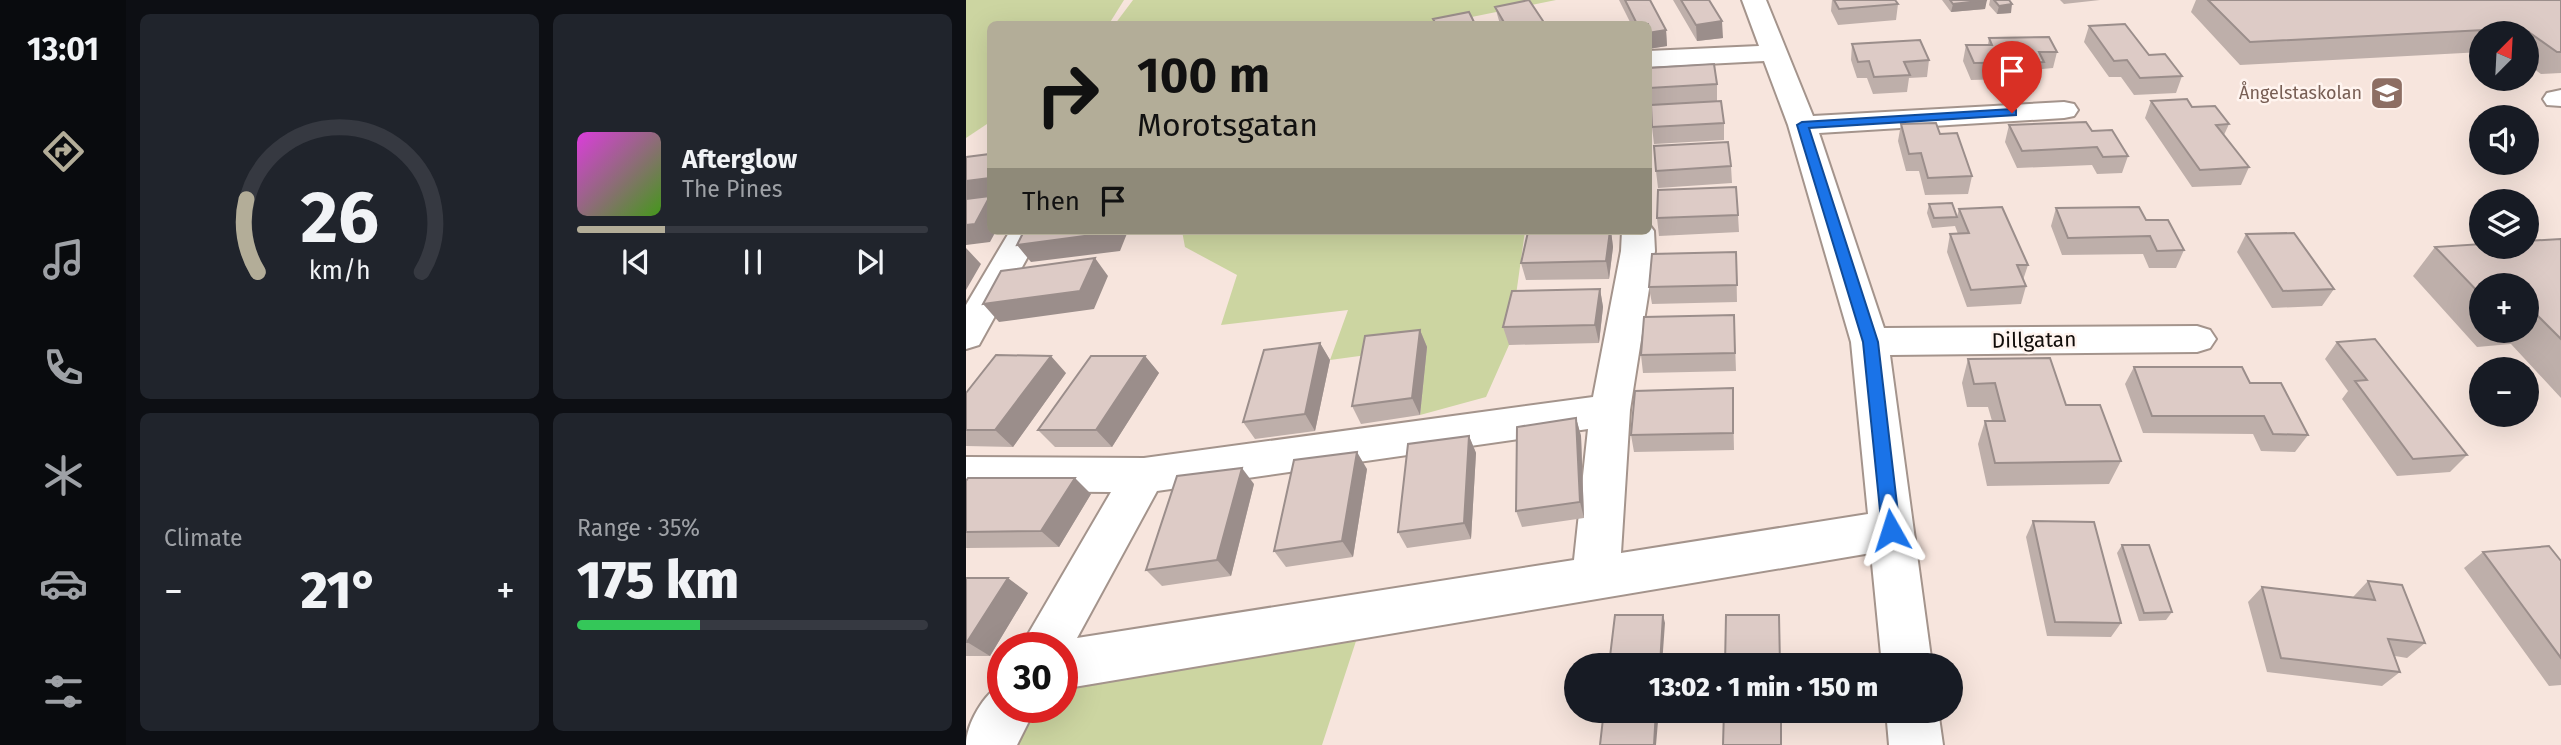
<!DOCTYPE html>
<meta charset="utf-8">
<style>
:root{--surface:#171b24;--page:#20242c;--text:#f1f3f6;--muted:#9ea1a6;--line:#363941;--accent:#b3ad98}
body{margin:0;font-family:"Fira Sans",sans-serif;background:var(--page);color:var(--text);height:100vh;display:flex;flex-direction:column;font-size:26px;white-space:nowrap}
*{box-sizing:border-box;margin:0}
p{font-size:23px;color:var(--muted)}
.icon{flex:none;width:38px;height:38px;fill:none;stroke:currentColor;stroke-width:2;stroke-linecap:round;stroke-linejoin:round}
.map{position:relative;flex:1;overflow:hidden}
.drawer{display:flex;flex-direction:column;gap:14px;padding:14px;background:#0d0f14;width:840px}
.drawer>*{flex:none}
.banner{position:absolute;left:21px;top:21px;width:665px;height:214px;border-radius:10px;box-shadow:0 7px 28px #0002;background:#b3ad98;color:#111;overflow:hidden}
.needle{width:46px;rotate:24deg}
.tools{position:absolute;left:1503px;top:21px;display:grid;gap:14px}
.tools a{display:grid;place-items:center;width:70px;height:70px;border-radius:50%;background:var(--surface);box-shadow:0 7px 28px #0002;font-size:35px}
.speed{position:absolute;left:21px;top:632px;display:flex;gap:14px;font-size:35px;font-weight:700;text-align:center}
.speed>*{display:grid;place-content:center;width:91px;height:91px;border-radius:50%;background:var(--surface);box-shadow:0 7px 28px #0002;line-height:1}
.speed .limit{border:10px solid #d22;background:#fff;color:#111}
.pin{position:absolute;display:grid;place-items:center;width:60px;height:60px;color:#fff;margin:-72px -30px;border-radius:50% 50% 50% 0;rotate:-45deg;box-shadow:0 0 7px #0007}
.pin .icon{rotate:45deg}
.me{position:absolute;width:77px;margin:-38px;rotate:354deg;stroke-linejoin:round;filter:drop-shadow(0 0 5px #0008)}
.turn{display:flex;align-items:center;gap:24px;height:147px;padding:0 35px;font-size:32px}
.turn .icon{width:91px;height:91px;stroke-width:2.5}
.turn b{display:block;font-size:49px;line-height:60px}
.then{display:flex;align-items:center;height:66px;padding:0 35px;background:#0003;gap:14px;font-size:26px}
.big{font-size:52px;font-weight:800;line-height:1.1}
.drawer .widget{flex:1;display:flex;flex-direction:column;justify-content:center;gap:10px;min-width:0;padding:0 24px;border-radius:10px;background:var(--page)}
.drawer .dial{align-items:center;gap:0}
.dial svg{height:182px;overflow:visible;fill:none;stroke:var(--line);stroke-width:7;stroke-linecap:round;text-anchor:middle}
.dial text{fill:var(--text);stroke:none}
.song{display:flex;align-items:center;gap:21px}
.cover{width:84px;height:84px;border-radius:10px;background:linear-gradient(135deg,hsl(300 70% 55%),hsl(100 70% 35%))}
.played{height:7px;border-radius:4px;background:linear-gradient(90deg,var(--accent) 25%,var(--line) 25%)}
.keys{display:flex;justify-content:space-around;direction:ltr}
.heat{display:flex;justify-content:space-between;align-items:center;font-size:38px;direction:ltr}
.charge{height:10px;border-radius:5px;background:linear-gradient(90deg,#34c759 35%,var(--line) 0)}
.drawer .tiles{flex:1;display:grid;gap:14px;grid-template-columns:repeat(2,1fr)}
.trip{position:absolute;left:598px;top:653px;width:399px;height:70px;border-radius:35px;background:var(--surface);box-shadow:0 7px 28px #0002;font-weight:800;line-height:70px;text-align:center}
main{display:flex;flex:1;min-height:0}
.menu{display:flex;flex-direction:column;width:126px;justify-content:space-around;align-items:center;background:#090b0e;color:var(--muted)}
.menu .icon{width:49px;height:49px}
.menu .on{color:var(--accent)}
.menu b{font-size:32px;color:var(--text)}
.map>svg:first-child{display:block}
.green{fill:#ccd5a1}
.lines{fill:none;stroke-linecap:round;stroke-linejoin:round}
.minor-casing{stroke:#a4948c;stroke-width:4}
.minor{fill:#fff;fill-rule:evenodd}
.wall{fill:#beafaa;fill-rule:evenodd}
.shaded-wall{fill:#9b8e8b}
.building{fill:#ddcbc6;stroke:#9b8e8b;stroke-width:2}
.route{fill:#1a73e8;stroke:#114b97;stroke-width:2}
.labels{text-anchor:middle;stroke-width:5;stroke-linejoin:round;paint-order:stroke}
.far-education-label{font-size:18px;fill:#785e54;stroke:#fff4ef;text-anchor:end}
.street-label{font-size:21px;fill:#110c09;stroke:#fff4ef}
</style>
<main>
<nav class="menu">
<b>13:01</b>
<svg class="icon on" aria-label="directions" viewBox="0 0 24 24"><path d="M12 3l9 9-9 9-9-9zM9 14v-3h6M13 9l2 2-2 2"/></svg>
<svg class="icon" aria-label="music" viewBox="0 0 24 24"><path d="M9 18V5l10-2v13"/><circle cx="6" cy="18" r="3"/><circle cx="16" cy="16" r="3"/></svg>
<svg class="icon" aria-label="phone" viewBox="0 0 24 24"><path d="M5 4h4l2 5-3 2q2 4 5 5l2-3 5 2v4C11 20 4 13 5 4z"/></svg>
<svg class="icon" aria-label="climate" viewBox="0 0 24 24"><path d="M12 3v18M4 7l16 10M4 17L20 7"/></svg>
<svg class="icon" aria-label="car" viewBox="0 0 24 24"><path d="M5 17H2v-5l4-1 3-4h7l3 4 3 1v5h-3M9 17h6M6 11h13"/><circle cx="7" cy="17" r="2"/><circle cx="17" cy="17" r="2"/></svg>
<svg class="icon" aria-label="filters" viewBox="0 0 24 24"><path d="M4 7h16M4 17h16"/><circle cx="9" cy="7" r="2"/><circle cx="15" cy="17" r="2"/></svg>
</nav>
<section class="drawer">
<div class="tiles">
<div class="widget dial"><svg viewBox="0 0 100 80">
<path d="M14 69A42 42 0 1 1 86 69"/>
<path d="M14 69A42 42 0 0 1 9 37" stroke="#b3ad98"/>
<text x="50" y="56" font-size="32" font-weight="700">26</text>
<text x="50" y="72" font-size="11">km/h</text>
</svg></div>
<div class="widget">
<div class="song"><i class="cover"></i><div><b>Afterglow</b><p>The Pines</p></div></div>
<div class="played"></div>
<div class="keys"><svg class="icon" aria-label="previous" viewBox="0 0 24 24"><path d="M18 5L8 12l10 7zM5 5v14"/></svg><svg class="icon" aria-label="pause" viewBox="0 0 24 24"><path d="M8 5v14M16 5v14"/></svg><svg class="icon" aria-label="next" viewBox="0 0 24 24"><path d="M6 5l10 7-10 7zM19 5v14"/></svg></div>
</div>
<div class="widget"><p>Climate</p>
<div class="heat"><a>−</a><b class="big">21°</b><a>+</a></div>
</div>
<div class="widget"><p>Range · 35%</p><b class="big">175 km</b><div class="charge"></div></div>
</div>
</section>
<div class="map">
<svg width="1595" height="745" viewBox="0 0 1595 745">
<rect width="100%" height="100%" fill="#f7e5dd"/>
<path class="green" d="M0 0H158L143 24H24V122L0 138Z
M167 0H590L471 24H149Z
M216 231H559L543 345 520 397 454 415 460 347 364 360 382 310 255 325 271 275 219 247Z
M390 641 356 745H22L44 707H96V667Z"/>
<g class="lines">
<g class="minor-casing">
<path id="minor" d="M776 0H800L847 116 1098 102 1108 104 1112 110 1108 116 1098 118 853 133 918 328 1231 326 1244 330 1250 339 1244 348 1231 352 924 355 966 665H916L905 553 96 689V648H54L145 492 0 491V457L178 458 627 397 655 251 656 231H682V223L688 231 689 251 664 410 655 553 902 514 885 342 822 125 798 61 682 67V51L793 46ZM622 429 608 560 111 638 191 491Z
M1595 90V106L1581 105 1577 99 1581 93Z
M44 231H76L13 345 0 349V305Z
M37 684V707H70L51 745H0C0 725 18 692 37 684Z
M920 710H972L977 745H923Z"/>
</g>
<use href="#minor" class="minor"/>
</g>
<path class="wall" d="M653 0H684L700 30 701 46 682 49V24H665Z
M707 0H743L757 38 731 41Z
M866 0H929L932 4 930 20 872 25 865 11Z
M976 0H1020L1019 9 985 12Z
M1024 0H1043L1045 13 1031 14 1023 5Z
M1094 0H1134L1098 4Z
M1230 0H1595V73L1575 74 1561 64V33H1516V52L1274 65 1225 12Z
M529 7 579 24H534Z
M1123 26 1183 55 1216 76 1210 93 1168 95 1155 77H1143L1118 42Z
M1023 38 1091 52 1087 68 1076 69 1073 78 1005 80 997 61 1000 45H1022Z
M886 44 963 60 961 77 943 78 941 92 907 94 901 78H891L885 60Z
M751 84V101L685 105 683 88Z
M1185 101 1226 107 1263 124 1258 135 1283 167 1275 185 1226 187 1179 118Z
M758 123V140L688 144 686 127Z
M935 124 974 134 1006 176 1002 194 959 195 953 171H940L932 141Z
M1043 125 1162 156 1156 173 1131 174 1126 165 1051 168 1039 142Z
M765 166 766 183 692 188 690 171Z
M963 204 991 217 993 209 1062 265 1057 280 1060 286 1055 304 1001 307 981 252 984 234H992L989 226 966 228 961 213Z
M1090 208 1180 220 1218 250 1210 268H1183L1177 254 1096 255 1085 226Z
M772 215 773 232 693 236 691 218Z
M645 231 647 247 643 279 560 280 555 263Z
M1280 234 1368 289 1356 306 1306 308 1271 252Z
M1595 239V398L1545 344 1511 347 1447 276 1469 247ZM1516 285H1561V331H1516Z
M770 252 771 302 686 304 683 287Z
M634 289 637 307 633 343 543 345 537 327Z
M768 315 770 371 677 373 675 355Z
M454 330 461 347 454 415 395 424 386 406Z
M1371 342 1501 455 1484 472 1431 476 1376 399 1382 391 1359 359Z
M354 343 364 360 349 431 289 439 277 422Z
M179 356 193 373 146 447H89L72 430Z
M1002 359 1100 405 1155 461 1143 484 1021 486 1012 444 1019 421H1026L1022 407H1001L996 383Z
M1168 367 1284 383 1342 435 1329 452 1295 451 1287 434 1177 433 1159 384Z
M100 373 47 447 0 446V393Z
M767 406 768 450 668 452 665 435Z
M610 418 615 436 618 518 556 527 550 511Z
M503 436 510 453 505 539 441 548 432 532Z
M401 469 387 557 320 567 308 551Z
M0 481 125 494 93 547 0 548Z
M288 484 265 576 196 586 180 570Z
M1067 521 1155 623 1145 637 1081 636 1060 537Z
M1156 545 1206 612 1200 620 1173 621 1151 553Z
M1517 552 1595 561V685L1583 686 1498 568Z
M0 578 62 593 24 656H0Z
M1402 581 1459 643 1441 658 1429 656 1434 672 1416 686 1301 672 1282 602 1296 587 1387 597Z"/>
<path class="shaded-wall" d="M1021 0 1019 9 985 12 987 4Z
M1046 4 1045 13 1031 14 1033 6Z
M756 21 757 38 731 41 730 25Z
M700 30 701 46 682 49V33Z
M24 178V197L0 200V181Z
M24 198V231H30L24 242 0 245V225Z
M142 231H162L154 251 65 262 51 245Z
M645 231 647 247 643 279 640 261Z
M0 248 15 264 0 290Z
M129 258 142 276 128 309 33 322 17 304Z
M634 289 637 307 633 343 629 325Z
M454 330 461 347 454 415 446 398Z
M354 343 364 360 349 431 339 414Z
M85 356 100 373 47 447 29 430Z
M179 356 193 373 146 447 130 430Z
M610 418 615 436 618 518 614 502Z
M503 436 510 453 505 539 498 523Z
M391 452 401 469 387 557 376 541Z
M276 468 288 484 265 576 251 560Z
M109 478 125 494 93 547 75 531Z
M42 578 62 593 24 656 1 642Z
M697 615 699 623 696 665H694Z
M690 710H693L690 745H688Z"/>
<path class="building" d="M563 0 579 24H539L529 7Z
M659 0H684L700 30 682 33V24H671Z
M715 0H743L756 21 730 25Z
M868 0H929L932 4 873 9Z
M984 0H1021L987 4Z
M1028 0H1043L1046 4 1033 6Z
M1242 0H1595V52H1591L1557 28 1284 42Z
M503 12 509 24H470L467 19Z
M1159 24 1183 55 1199 54 1216 76 1174 78 1161 60 1148 61 1123 26Z
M1083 37 1091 52H1073L1078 62 1008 63 1000 45H1026L1023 38Z
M954 40 963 60 938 62 944 75 908 77 903 61 892 62 886 44Z
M748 64 751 84 683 88 682 68Z
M1221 99 1226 107 1249 106 1263 124 1250 125 1283 167 1234 170 1185 101Z
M755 101 758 123 686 127 685 105Z
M1120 122 1126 131 1146 130 1162 156 1137 157 1131 147 1056 151 1043 125Z
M970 123 974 134 991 133 1006 176 962 178 955 153 943 154 935 124Z
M762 142 765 166 690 171 688 146Z
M24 154V178L0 181V157Z
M770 187 772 215 691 218 692 190Z
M24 196 9 224 0 225V199Z
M986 203 991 217 968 218 963 204Z
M1036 207 1062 265H1051L1060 286 1005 290 984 234 1003 233 993 209Z
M1173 207 1180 220H1202L1218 250 1191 251 1184 236 1102 238 1090 208Z
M58 231H142L141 233 51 245Z
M644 231 640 261 555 263 562 232Z
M1328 233 1368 289 1317 291 1280 234Z
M1595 239V339L1571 315 1561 316V285H1516V296L1469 247 1516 244V247H1561V241Z
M770 252 771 285 683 287 686 254Z
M129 258 114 291 17 304 35 271Z
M634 289 629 325 537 327 546 291Z
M768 315 769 353 675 355 678 317Z
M454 330 446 398 386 406 399 336Z
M1409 339 1501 455 1447 459 1389 381 1401 380 1371 342Z
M354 343 339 414 277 422 298 350Z
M30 355 85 356 29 430H0V393Z
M125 356H179L130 430H72Z
M1084 358 1100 405H1134L1155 461 1029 463 1019 421H1039L1029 383 1008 384 1002 359Z
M1168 367H1276L1284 383H1315L1342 435 1307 434 1298 416H1186Z
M767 388V433L665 435 669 391Z
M610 418 614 502 550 511 551 427Z
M503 436 498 523 432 532 442 444Z
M391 452 376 541 308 551 328 460Z
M276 468 251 560 180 570 211 476Z
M2 478H109L75 531 0 532V481Z
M1067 521 1128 522 1155 623 1089 622Z
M1156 545H1183L1206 612 1178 613Z
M1583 546 1595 561V658L1517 552Z
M0 578H42L1 642H0Z
M1402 581 1436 585 1459 643 1422 639 1434 672 1315 658 1296 587 1409 600Z
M649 615H697L694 665H643Z
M760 615H813L814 665H759Z
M638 710H690L688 745H634Z
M758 710H815V745H757Z"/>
<path class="route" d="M1046 109 1050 110V115L843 128 912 342 934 530 932 535 925 538 919 535 916 530 897 342 831 125 836 122Z"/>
<defs>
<g id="school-square" transform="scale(1.75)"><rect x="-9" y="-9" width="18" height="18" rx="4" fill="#8d6e63" stroke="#fff4ef"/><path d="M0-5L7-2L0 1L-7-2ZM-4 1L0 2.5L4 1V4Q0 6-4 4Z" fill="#fff"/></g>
</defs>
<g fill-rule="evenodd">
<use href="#school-square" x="1421" y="93"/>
</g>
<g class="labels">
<g class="far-education-label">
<text x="1396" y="99">Ångelstaskolan</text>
</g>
<g class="street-label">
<text transform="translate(1068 340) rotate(-1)" y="7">Dillgatan</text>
</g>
</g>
</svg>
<div class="tools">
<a><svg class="needle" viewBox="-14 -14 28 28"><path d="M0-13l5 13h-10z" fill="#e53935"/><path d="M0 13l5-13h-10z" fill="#9ea1a6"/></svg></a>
<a><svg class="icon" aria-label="sound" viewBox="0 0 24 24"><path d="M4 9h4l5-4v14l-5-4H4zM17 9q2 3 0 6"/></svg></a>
<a><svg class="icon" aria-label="layers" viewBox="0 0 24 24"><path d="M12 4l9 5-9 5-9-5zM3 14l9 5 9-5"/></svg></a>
<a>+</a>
<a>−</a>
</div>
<div class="speed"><div class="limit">30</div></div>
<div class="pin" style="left:1046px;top:113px;background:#d93025"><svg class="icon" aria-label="arrive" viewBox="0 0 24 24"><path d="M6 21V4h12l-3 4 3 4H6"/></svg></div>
<svg class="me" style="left:925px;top:530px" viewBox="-20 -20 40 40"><path d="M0-17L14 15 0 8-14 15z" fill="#1a73e8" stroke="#fff" stroke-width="4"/></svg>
<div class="trip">13:02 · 1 min · 150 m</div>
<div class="banner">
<div class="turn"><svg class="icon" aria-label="right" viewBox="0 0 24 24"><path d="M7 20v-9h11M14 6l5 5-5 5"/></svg><div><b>100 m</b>Morotsgatan</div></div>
<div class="then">Then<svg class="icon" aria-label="arrive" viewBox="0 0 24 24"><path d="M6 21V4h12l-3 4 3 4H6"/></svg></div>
</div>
</div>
</main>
